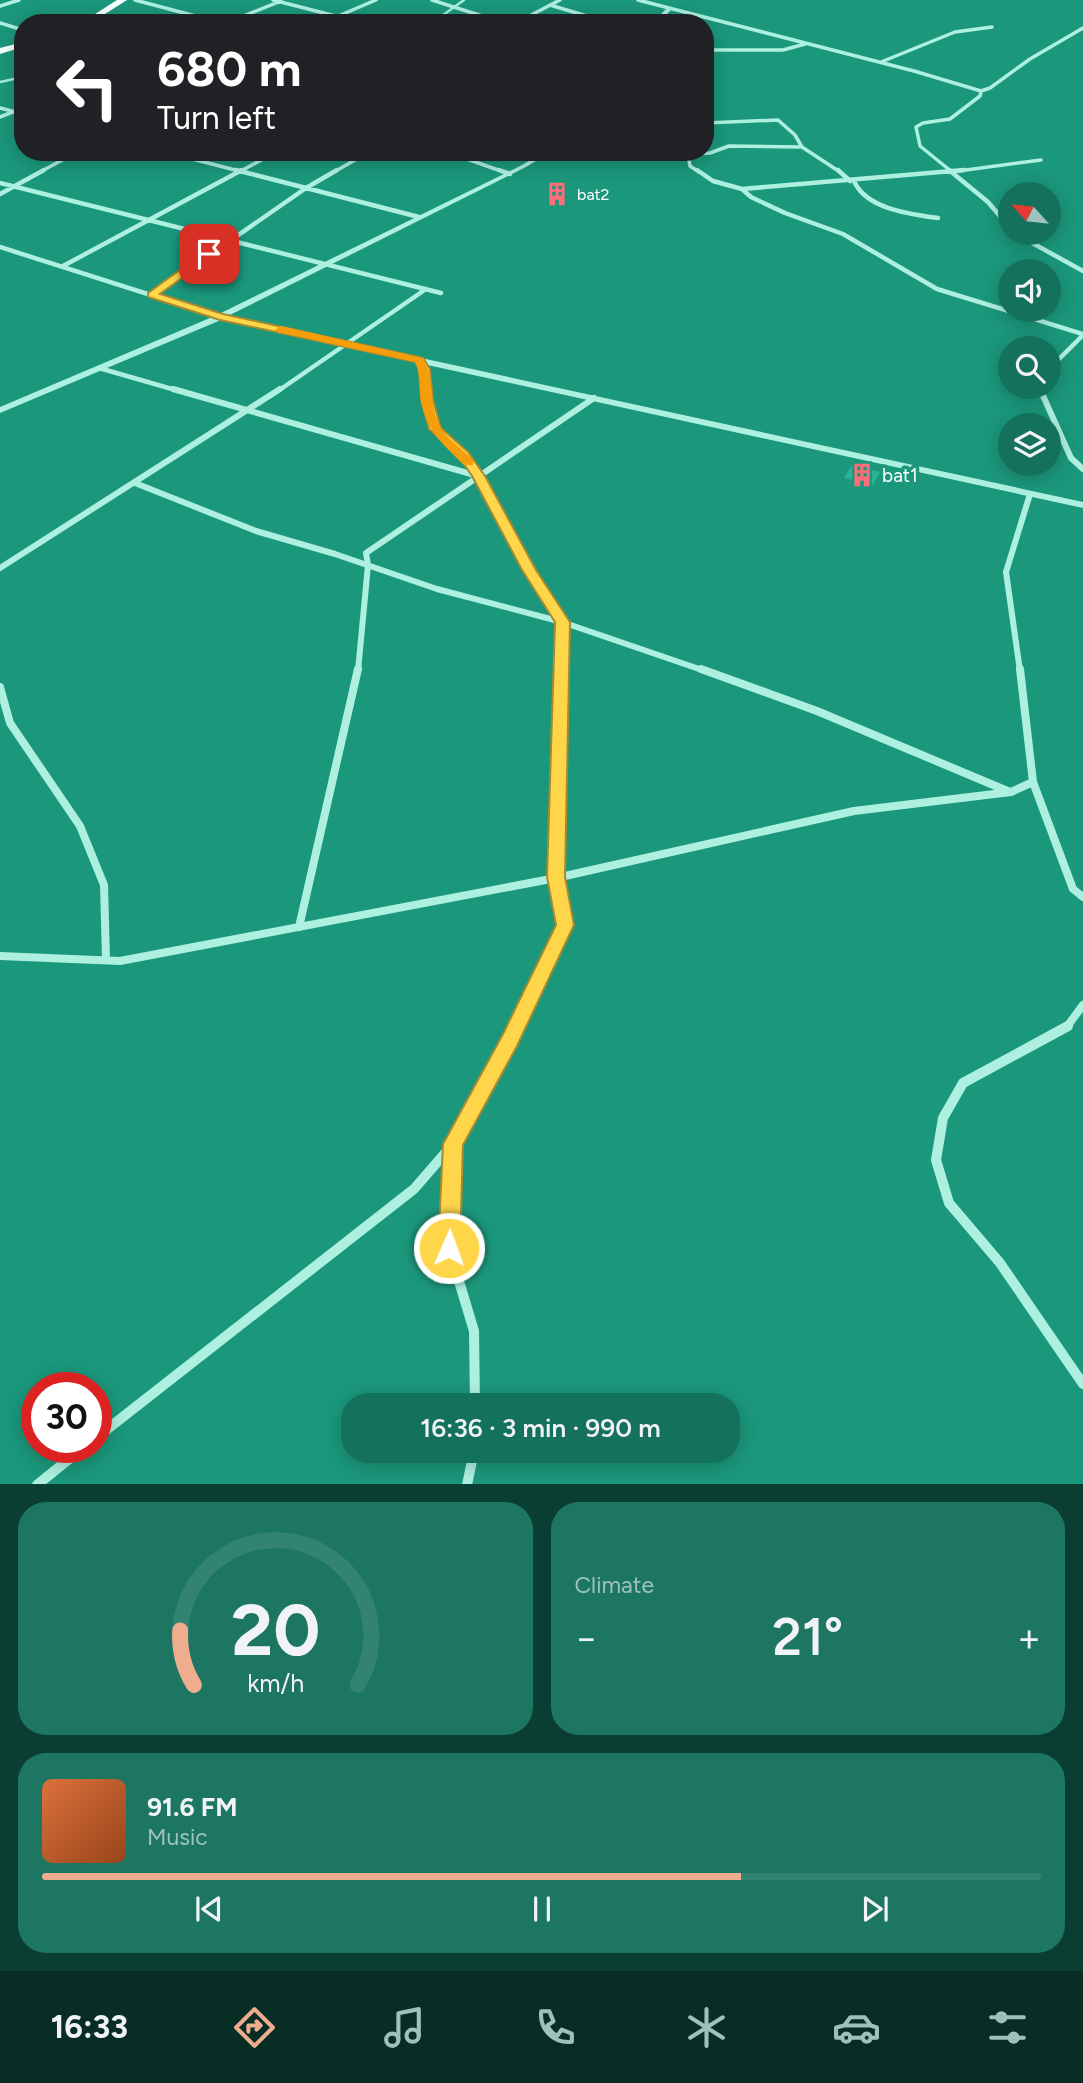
<!DOCTYPE html>
<meta charset="utf-8">
<style>
:root{--surface:#14715c;--page:#1d7662;--text:#f1f3f6;--muted:#9dc2bb;--line:#338372;--accent:#eead8d}
body{margin:0;font-family:Figtree,sans-serif;background:var(--page);color:var(--text);height:100vh;display:flex;flex-direction:column;font-size:26px;white-space:nowrap}
*{box-sizing:border-box;margin:0}
p{font-size:23px;color:var(--muted)}
.icon{flex:none;width:38px;height:38px;fill:none;stroke:currentColor;stroke-width:2;stroke-linecap:round;stroke-linejoin:round}
.map{position:relative;height:1484px;overflow:hidden}
.side{display:flex;flex-direction:column;gap:18px;padding:18px;background:#0b3e33;flex:1}
.side>*{flex:none}
.guide{position:absolute;left:14px;top:14px;width:700px;height:147px;border-radius:28px;box-shadow:0 4px 18px #0003;background:#202124;color:#fff;overflow:hidden}
.needle{width:46px;rotate:297deg}
.buttons{position:absolute;left:998px;top:182px;display:grid;gap:14px}
.buttons a{display:grid;place-items:center;width:63px;height:63px;border-radius:50%;background:var(--surface);box-shadow:0 4px 18px #0003;font-size:35px}
.speed{position:absolute;left:21px;top:1372px;display:flex;gap:14px;font-size:35px;font-weight:700;text-align:center}
.speed>*{display:grid;place-content:center;width:91px;height:91px;border-radius:50%;background:var(--surface);box-shadow:0 4px 18px #0003;line-height:1}
.speed .limit{border:10px solid #d22;background:#fff;color:#111}
.pin{position:absolute;display:grid;place-items:center;width:60px;height:60px;color:#fff;margin:-30px;border-radius:14px;box-shadow:0 4px 10px #0006}
.me{position:absolute;width:77px;margin:-38px;rotate:2deg;stroke-linejoin:round;filter:drop-shadow(0 0 5px #0008)}
.turn{display:flex;align-items:center;gap:24px;height:147px;padding:0 28px;font-size:32px}
.turn .icon{width:91px;height:91px;stroke-width:2.5}
.turn b{display:block;font-size:49px;line-height:60px}
.big{font-size:52px;font-weight:600;line-height:1.1}
.side .card{flex:1;display:flex;flex-direction:column;justify-content:center;gap:10px;min-width:0;padding:0 24px;border-radius:28px;background:var(--page)}
.side .dial{align-items:center;gap:0}
.dial svg{height:182px;overflow:visible;fill:none;stroke:var(--line);stroke-width:7;stroke-linecap:round;text-anchor:middle}
.dial text{fill:var(--text);stroke:none}
.song{display:flex;align-items:center;gap:21px}
.cover{width:84px;height:84px;border-radius:10px;background:linear-gradient(135deg,hsl(20 70% 55%),hsl(20 70% 35%))}
.played{height:7px;border-radius:4px;background:linear-gradient(90deg,var(--accent) 70%,var(--line) 70%)}
.keys{display:flex;justify-content:space-around;direction:ltr}
.heat{display:flex;justify-content:space-between;align-items:center;font-size:38px;direction:ltr}
.side .tiles{flex:1;display:grid;gap:18px;grid-template-columns:1fr 1fr}
.card:last-child{grid-column:span 2}
.trip{position:absolute;left:341px;top:1393px;width:399px;height:70px;border-radius:28px;background:var(--surface);box-shadow:0 4px 18px #0003;font-weight:600;line-height:70px;text-align:center}
.dock{display:flex;height:112px;justify-content:space-around;align-items:center;background:#082d25;color:var(--muted)}
.dock .icon{width:49px;height:49px}
.dock .active{color:var(--accent)}
.dock b{font-size:32px;color:var(--text)}
.map>svg:first-child{display:block}
.lines{fill:none;stroke-linecap:round;stroke-linejoin:round}
.stream{stroke:#a1f2de;stroke-width:2.5}
.building{fill:#2ab494}
.minor-far4{stroke:#aef0e0;stroke-width:3.5}
.minor-far3{stroke:#aef0e0;stroke-width:4.5}
.minor-far2{stroke:#aef0e0;stroke-width:6}
.minor-far1{stroke:#aef0e0;stroke-width:8}
.minor{stroke:#aef0e0;stroke-width:10}
.tertiary{fill:#aef0e0;fill-rule:evenodd}
.primary{fill:#f7fffe;fill-rule:evenodd}
.route{fill:#ffd54a;stroke:#a68a30;stroke-width:2}
.slow{fill:#f59e0b}
.labels{text-anchor:middle;stroke-width:7;stroke-linejoin:round;paint-order:stroke}
.far-poi-label{font-size:16px;fill:#fff;stroke:#1b977b;text-anchor:start}
.poi-label{font-size:19px;fill:#fff;stroke:#1b977b;text-anchor:start}
</style>
<div class="map">
<svg width="1083" height="1485" viewBox="0 0 1083 1485">
<rect width="100%" height="100%" fill="#1b977b"/>
<g class="lines">
<path class="stream" d="M432 23 464 0
M0 82 23 77"/>
</g>
<path class="building" d="M852 465 880 472 873 485 844 478Z"/>
<g class="lines">
<path class="minor-far4" d="M135 0 222 23
M273 0 363 23
M432 0 504 23
M638 0 914 71 981 91 990 88 1030 59 1083 28
M550 5 610 23
M0 6 19 0
M0 23 23 30
M226 23 281 1
M322 23 376 0
M516 23 560 0
M705 50H783L805 44
M881 62 955 32 992 27
M0 108 23 114
M0 117 23 108
M705 123 778 120 795 135 802 147 840 172
M165 152 243 172
M447 152 504 172
M679 152 688 155 690 166 699 172
M686 154 710 153 729 146 802 147
M40 172 77 152
M239 172 276 152
M334 172 369 152
M951 172 1041 160
M952 172 920 146 916 127 923 123 950 119 980 96 981 91"/>
<path class="minor-far3" d="M236 170 419 217
M499 170 510 174
M697 170 713 181 742 189 751 197 785 213 843 234 937 289 1083 334
M838 170 850 181
M949 170 988 202 1010 228
M854 181C866 209 910 214 938 218
M0 183 441 293
M742 189 964 170
M0 194 44 170
M1014 233 1083 271
M0 247 220 317
M63 266 242 170
M152 295 306 188 337 170
M419 360 424 369 426 391
M99 368 179 391
M1048 370 1083 335
M1039 387 1041 391
M278 391 426 289"/>
<path class="minor-far2" d="M173 389 478 476
M426 389 435 429 463 454 478 476 529 570 562 622 561 671
M1040 389 1071 458 1083 469
M135 483 256 531 335 554 437 589 562 622 705 671
M0 568 280 389
M358 671 368 565 366 553 594 398
M1020 671 1006 572 1030 494"/>
<path class="minor-far1" d="M701 669 817 711 1010 792
M0 687 10 723 80 826 104 885 106 960
M1033 782 1073 889 1083 897
M299 927 358 669
M0 956 120 961 556 878 854 811 1011 792 1033 782 1020 669
M516 1028 565 925 556 878 561 669
M1066 1028 1083 1005"/>
<path class="minor" d="M1068 1026 963 1083 943 1118 936 1160 949 1203 1000 1263 1083 1384
M453 1144 449 1248 474 1331 475 1405
M96 1438 414 1189 453 1144 516 1026
M37 1485 84 1447
M467 1485 474 1451"/>
<path class="tertiary" d="M668 7 673 8 658 23H652Z
M536 152H543L536 161 526 167 228 316 1083 502V508L221 320 0 413V407L217 315 522 165 532 159Z"/>
<path class="primary" d="M117 0H127L91 23H81Z
M23 42V47L0 54V48Z"/>
</g>
<path class="route" d="M206 251 215 254 160 294 223 314 423 358 430 369 433 400 441 428 468 452 485 476 536 570 570 622 565 877 574 925 517 1046 463 1145 460 1248 456 1255 449 1259 441 1255 438 1248 443 1144 503 1034 556 925 547 877 555 622 522 570 472 476 459 457 429 429 421 400 419 369 415 362 220 320 148 297V293Z"/>
<path class="slow" d="M281 326 423 358C436 379 428 406 441 428 448 440 464 450 473 460V465H464C443 444 427 432 421 401 419 388 421 374 415 362L277 332 275 330Z"/>
<defs>
<g id="building-bare" transform="scale(1.89)"><path d="M-4-6H4V6H1V3H-1V6H-4ZM-2.5-4.3h1.7v1.8h-1.7ZM.8-4.3h1.7v1.8H.8ZM-2.5-1h1.7V.8h-1.7ZM.8-1h1.7V.8H.8Z" fill="#ff6d78" stroke="#1b977b" stroke-width="2.5" paint-order="stroke"/></g>
</defs>
<g fill-rule="evenodd">
<use href="#building-bare" x="557" y="194"/>
<use href="#building-bare" x="862" y="475"/>
</g>
<g class="labels">
<g class="far-poi-label">
<text x="577" y="200">bat2</text>
</g>
<g class="poi-label">
<text x="882" y="482">bat1</text>
</g>
</g>
</svg>
<div class="buttons">
<a><svg class="needle" viewBox="-14 -14 28 28"><path d="M0-13l5 13h-10z" fill="#e53935"/><path d="M0 13l5-13h-10z" fill="#9dc2bb"/></svg></a>
<a><svg class="icon" aria-label="sound" viewBox="0 0 24 24"><path d="M4 9h4l5-4v14l-5-4H4zM17 9q2 3 0 6"/></svg></a>
<a><svg class="icon" aria-label="search" viewBox="0 0 24 24"><circle cx="10" cy="10" r="6"/><path d="M15 15l6 6"/></svg></a>
<a><svg class="icon" aria-label="layers" viewBox="0 0 24 24"><path d="M12 4l9 5-9 5-9-5zM3 14l9 5 9-5"/></svg></a>
</div>
<div class="speed"><div class="limit">30</div></div>
<div class="pin" style="left:209px;top:254px;background:#d93025"><svg class="icon" aria-label="arrive" viewBox="0 0 24 24"><path d="M6 21V4h12l-3 4 3 4H6"/></svg></div>
<svg class="me" style="left:449px;top:1248px" viewBox="-20 -20 40 40"><circle r="17" fill="#ffd54a" stroke="#fff" stroke-width="3"/><path d="M0-11L8 9 0 5-8 9z" fill="#fff"/></svg>
<div class="trip">16:36 · 3 min · 990 m</div>
<div class="guide">
<div class="turn"><svg class="icon" aria-label="left" viewBox="0 0 24 24"><path d="M17 20v-9H6M10 6l-5 5 5 5"/></svg><div><b>680 m</b>Turn left</div></div>
</div>
</div>
<section class="side">
<div class="tiles">
<div class="card dial"><svg viewBox="0 0 100 80">
<path d="M14 69A42 42 0 1 1 86 69"/>
<path d="M14 69A42 42 0 0 1 8 45" stroke="#eead8d"/>
<text x="50" y="56" font-size="32" font-weight="700">20</text>
<text x="50" y="72" font-size="11">km/h</text>
</svg></div>
<div class="card"><p>Climate</p>
<div class="heat"><a>−</a><b class="big">21°</b><a>+</a></div>
</div>
<div class="card">
<div class="song"><i class="cover"></i><div><b>91.6 FM</b><p>Music</p></div></div>
<div class="played"></div>
<div class="keys"><svg class="icon" aria-label="previous" viewBox="0 0 24 24"><path d="M18 5L8 12l10 7zM5 5v14"/></svg><svg class="icon" aria-label="pause" viewBox="0 0 24 24"><path d="M8 5v14M16 5v14"/></svg><svg class="icon" aria-label="next" viewBox="0 0 24 24"><path d="M6 5l10 7-10 7zM19 5v14"/></svg></div>
</div>
</div>
</section>
<nav class="dock">
<b>16:33</b>
<svg class="icon active" aria-label="directions" viewBox="0 0 24 24"><path d="M12 3l9 9-9 9-9-9zM9 14v-3h6M13 9l2 2-2 2"/></svg>
<svg class="icon" aria-label="music" viewBox="0 0 24 24"><path d="M9 18V5l10-2v13"/><circle cx="6" cy="18" r="3"/><circle cx="16" cy="16" r="3"/></svg>
<svg class="icon" aria-label="phone" viewBox="0 0 24 24"><path d="M5 4h4l2 5-3 2q2 4 5 5l2-3 5 2v4C11 20 4 13 5 4z"/></svg>
<svg class="icon" aria-label="climate" viewBox="0 0 24 24"><path d="M12 3v18M4 7l16 10M4 17L20 7"/></svg>
<svg class="icon" aria-label="car" viewBox="0 0 24 24"><path d="M5 17H2v-5l4-1 3-4h7l3 4 3 1v5h-3M9 17h6M6 11h13"/><circle cx="7" cy="17" r="2"/><circle cx="17" cy="17" r="2"/></svg>
<svg class="icon" aria-label="filters" viewBox="0 0 24 24"><path d="M4 7h16M4 17h16"/><circle cx="9" cy="7" r="2"/><circle cx="15" cy="17" r="2"/></svg>
</nav>
